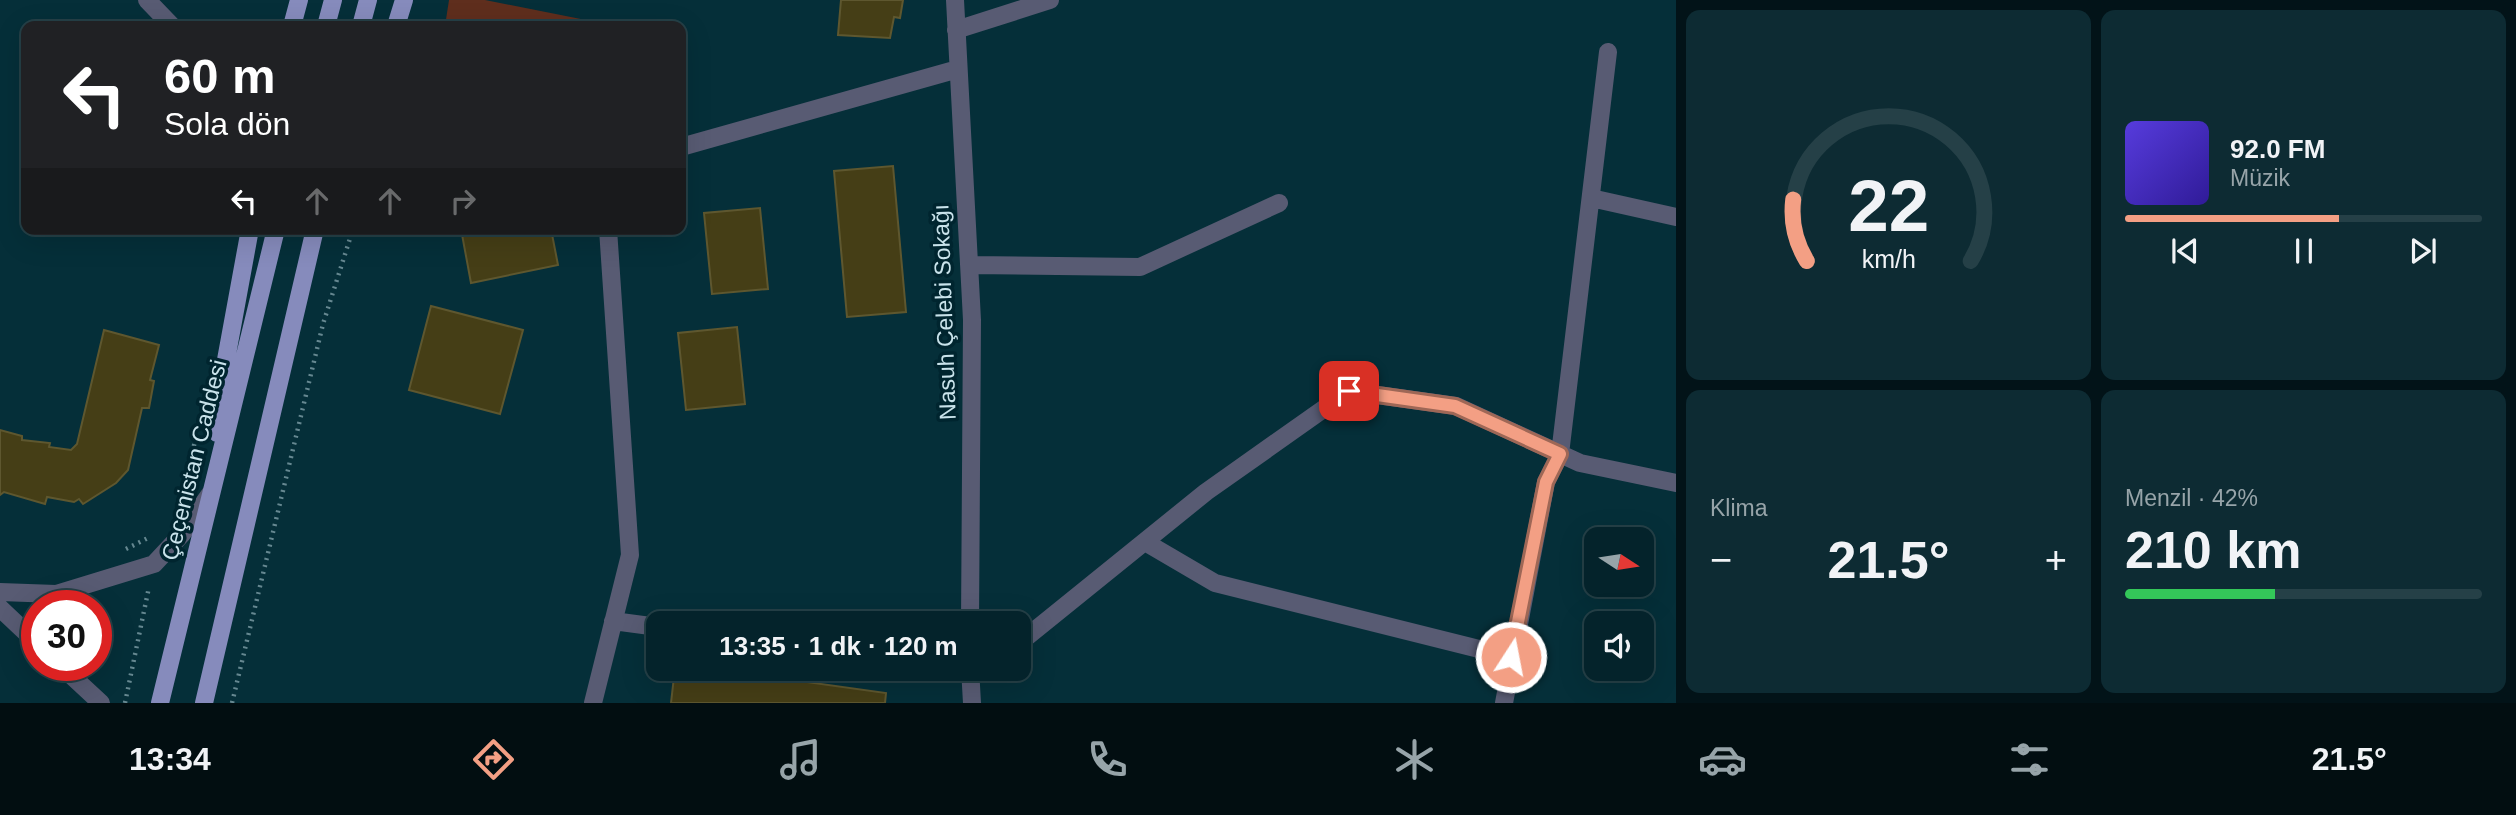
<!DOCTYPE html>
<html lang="tr">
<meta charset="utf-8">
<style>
:root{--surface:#04232b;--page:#0d2b33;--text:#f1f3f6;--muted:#97a4a9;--line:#254047;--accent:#f39f84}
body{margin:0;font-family:Arial,sans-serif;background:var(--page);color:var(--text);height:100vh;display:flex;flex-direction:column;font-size:26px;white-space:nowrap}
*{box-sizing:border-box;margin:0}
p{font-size:23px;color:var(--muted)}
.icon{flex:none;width:38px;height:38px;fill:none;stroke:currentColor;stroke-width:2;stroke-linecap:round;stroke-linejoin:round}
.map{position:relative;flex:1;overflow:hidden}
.sheet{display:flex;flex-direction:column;gap:10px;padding:10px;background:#021318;width:840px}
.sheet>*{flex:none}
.banner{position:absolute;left:21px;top:21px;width:665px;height:214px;border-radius:14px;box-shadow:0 7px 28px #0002,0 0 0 2px var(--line);background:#202124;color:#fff;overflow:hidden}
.needle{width:46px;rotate:102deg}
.tools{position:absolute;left:1584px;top:527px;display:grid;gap:14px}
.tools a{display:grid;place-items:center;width:70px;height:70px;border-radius:14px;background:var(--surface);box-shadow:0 7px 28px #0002,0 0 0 2px var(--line);font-size:35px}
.speed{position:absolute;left:21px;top:590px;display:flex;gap:14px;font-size:35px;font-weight:700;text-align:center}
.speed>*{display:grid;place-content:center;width:91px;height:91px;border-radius:50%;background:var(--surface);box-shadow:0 7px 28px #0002,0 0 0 2px var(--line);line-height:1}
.speed .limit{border:10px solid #d22;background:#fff;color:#111}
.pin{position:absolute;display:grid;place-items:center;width:60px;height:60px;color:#fff;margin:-30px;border-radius:14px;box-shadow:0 4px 10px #0006}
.me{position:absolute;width:77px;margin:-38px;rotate:11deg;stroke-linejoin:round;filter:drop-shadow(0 0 5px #0008)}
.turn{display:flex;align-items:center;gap:24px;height:147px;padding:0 28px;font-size:32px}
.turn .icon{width:91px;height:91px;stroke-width:2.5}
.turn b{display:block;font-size:49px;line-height:60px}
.lanes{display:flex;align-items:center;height:66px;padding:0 28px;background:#0003;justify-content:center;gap:35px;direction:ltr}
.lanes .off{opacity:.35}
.big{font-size:52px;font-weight:800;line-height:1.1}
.sheet .card{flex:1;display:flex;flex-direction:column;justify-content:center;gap:10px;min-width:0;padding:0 24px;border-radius:14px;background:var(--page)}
.sheet .dial{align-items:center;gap:0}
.dial svg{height:182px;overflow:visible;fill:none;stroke:var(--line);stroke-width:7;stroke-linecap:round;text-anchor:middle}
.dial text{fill:var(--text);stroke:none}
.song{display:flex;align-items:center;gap:21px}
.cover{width:84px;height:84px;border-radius:10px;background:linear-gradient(135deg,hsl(250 70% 55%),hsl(250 70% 35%))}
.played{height:7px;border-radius:4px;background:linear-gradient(90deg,var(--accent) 60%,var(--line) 60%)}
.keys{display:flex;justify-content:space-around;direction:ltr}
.heat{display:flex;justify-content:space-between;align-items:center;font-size:38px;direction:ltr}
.charge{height:10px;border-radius:5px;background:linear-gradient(90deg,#34c759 42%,var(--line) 0)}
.sheet .tiles{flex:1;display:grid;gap:10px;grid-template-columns:repeat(2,1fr)}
.trip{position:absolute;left:646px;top:611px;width:385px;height:70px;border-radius:14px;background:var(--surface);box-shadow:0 7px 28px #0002,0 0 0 2px var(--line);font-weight:800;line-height:70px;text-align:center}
.tabs{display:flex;height:112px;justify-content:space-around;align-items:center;background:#020e11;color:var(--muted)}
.tabs .icon{width:49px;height:49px}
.tabs .active{color:var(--accent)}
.tabs b{font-size:32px;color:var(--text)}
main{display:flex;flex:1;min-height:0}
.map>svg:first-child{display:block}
.green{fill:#5f2e1d}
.building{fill:#453e16;stroke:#5e572f;stroke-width:2}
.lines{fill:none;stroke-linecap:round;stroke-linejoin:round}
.path{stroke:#668891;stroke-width:4.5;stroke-dasharray:2 5;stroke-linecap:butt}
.minor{stroke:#585b73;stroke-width:18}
.major{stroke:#868bbc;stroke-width:18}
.route-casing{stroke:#9e6756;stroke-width:18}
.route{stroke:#f39f84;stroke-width:12}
.labels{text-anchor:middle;stroke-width:7;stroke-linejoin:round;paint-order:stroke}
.street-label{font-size:23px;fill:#c9e3eb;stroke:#00252f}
</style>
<main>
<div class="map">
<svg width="1676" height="703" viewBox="0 0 1676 703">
<rect width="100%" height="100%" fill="#052f39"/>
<path class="green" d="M449 0H485L616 26H445Z"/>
<path class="building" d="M841 0H903L900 18 894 17 890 38 838 35Z
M893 166 906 312 847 317 834 171Z
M760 208 768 289 712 294 704 213Z
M461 229H551L558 265 471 283Z
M431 306 523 330 500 414 409 390Z
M737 327 745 404 686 410 678 333Z
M104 330 159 345 150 380 154 381 149 408H142L128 470 116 483 83 504 79 499 74 502 47 497 45 504 4 492 0 495V430L22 436V440L50 443 49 447 71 450 77 444Z
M675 668H707L886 693 885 703H671Z"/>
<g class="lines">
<path class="path" d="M179 500 196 438
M126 549 150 537
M125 703 149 587
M232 703 323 324 353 229"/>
<path class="minor" d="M147 0 172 26
M955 0 972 320 970 623
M956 30 1050 0
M681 147 958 69
M1591 198 1676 217
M969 265 1140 267 1279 203
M1145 542 1215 583 1511 657
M0 592 56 594 154 564 182 534 210 494
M0 608 37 643
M613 621 658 627
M1018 644 1206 492 1349 391 1456 406 1580 463 1676 483
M60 665 101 703
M970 668 972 703
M593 703 630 555 608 229
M1504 703 1546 482 1560 454 1608 52"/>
<path class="major" d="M292 26 299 0
M326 26 333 0
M361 26 368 0
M396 26 404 0
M217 433 221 387 250 229
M160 703 276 229
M204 703 315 229"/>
</g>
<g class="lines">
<g class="route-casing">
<path id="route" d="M1349 391 1455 406 1560 454 1546 482 1511 657"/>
</g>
<use href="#route" class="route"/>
</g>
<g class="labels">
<g class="street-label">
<text transform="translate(944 312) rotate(-92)" y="8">Nasuh Çelebi Sokağı</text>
<text transform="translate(194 460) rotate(-76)" y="8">Çeçenistan Caddesi</text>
</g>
</g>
</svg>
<div class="tools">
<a><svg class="needle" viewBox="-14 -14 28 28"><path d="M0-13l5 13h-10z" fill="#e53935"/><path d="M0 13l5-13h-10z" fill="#97a4a9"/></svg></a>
<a><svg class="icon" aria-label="sound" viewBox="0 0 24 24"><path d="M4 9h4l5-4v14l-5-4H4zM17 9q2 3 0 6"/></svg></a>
</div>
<div class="speed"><div class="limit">30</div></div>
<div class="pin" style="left:1349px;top:391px;background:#d93025"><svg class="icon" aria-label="arrive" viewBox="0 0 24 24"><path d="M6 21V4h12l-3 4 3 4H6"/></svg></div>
<svg class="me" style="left:1511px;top:657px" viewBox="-20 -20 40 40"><circle r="17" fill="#f39f84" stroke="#fff" stroke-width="3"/><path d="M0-11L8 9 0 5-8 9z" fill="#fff"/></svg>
<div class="trip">13:35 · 1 dk · 120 m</div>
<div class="banner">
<div class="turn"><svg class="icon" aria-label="left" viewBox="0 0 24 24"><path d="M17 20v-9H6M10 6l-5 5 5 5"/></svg><div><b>60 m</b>Sola dön</div></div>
<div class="lanes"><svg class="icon" aria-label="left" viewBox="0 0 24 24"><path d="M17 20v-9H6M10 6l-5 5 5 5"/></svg><svg class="icon off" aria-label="ahead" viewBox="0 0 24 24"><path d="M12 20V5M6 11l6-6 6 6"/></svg><svg class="icon off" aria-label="ahead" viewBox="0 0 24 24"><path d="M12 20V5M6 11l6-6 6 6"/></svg><svg class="icon off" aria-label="right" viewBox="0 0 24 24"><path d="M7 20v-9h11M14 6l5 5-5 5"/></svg></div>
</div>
</div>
<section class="sheet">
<div class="tiles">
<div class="card dial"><svg viewBox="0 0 100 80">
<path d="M14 69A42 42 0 1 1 86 69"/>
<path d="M14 69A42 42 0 0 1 8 42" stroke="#f39f84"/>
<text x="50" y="56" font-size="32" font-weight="700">22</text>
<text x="50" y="72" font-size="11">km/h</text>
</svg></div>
<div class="card">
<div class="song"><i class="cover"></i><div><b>92.0 FM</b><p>Müzik</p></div></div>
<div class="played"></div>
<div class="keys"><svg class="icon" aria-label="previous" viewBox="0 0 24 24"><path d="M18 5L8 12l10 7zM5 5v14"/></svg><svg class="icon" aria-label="pause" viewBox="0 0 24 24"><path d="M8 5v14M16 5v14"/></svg><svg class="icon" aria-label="next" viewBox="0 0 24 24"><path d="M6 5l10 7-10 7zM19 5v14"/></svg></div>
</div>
<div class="card"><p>Klima</p>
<div class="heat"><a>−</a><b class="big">21.5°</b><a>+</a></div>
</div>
<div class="card"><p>Menzil · 42%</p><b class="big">210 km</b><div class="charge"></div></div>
</div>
</section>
</main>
<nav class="tabs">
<b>13:34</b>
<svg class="icon active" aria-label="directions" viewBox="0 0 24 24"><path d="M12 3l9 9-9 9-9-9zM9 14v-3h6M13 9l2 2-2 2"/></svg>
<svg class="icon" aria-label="music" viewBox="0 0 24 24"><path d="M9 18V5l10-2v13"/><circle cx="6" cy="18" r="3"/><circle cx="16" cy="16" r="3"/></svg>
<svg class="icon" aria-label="phone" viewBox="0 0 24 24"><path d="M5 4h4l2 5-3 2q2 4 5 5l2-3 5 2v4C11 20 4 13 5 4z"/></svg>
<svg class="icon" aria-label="climate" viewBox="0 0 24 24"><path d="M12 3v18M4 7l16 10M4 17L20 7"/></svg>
<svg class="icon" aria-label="car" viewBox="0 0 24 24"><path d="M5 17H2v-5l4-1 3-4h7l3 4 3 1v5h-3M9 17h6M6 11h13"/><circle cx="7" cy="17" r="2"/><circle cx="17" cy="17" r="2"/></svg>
<svg class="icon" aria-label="filters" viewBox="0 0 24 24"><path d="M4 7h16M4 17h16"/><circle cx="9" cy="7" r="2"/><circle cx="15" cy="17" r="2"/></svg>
<b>21.5°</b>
</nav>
